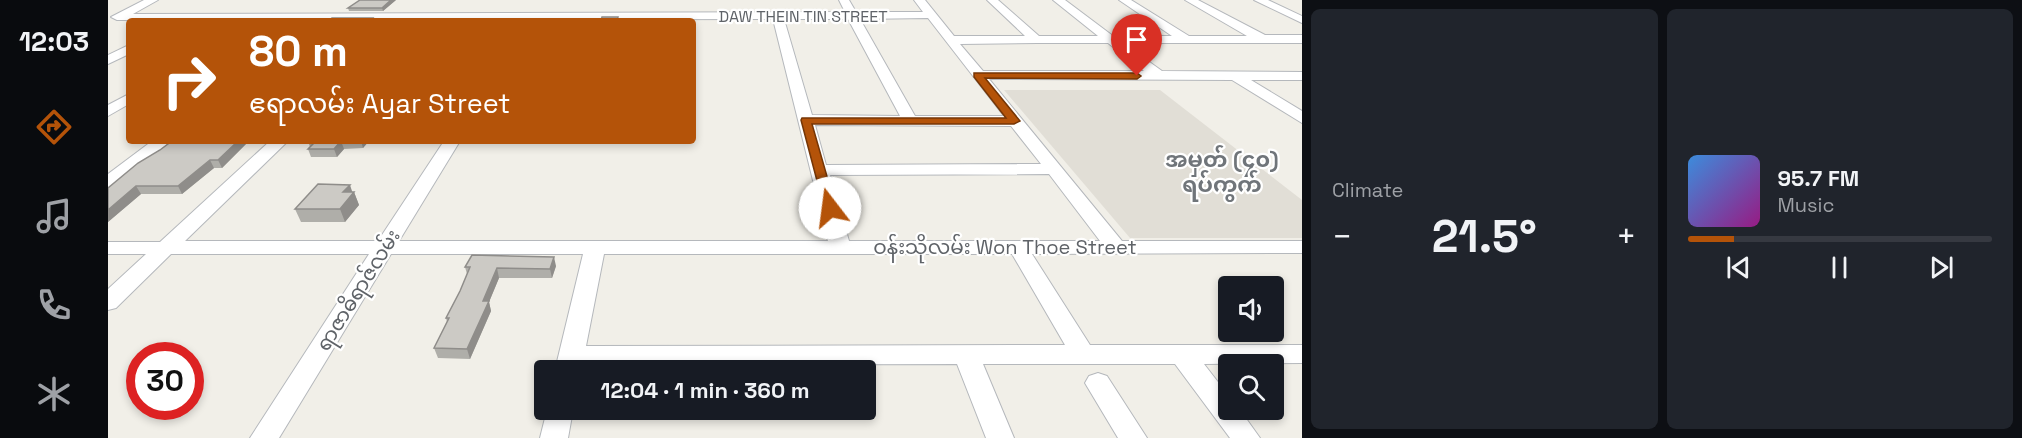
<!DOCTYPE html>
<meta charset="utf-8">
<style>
:root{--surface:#171b24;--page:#20242c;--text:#f1f3f6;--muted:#9ea1a6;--line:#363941;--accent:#b45309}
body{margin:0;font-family:"Space Grotesk","Noto Sans Myanmar",sans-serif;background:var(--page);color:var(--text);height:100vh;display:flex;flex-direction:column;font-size:22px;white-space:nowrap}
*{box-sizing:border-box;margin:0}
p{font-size:20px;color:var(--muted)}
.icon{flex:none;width:33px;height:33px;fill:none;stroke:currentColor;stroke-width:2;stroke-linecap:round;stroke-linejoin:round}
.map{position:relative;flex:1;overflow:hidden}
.details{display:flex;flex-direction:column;gap:9px;padding:9px;background:#0d0f14;width:720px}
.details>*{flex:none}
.top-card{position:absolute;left:18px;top:18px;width:570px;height:126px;border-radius:6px;box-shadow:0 3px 9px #0003;background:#b45309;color:#fff;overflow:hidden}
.controls{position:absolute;left:1110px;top:276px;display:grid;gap:12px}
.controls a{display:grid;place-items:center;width:66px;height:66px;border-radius:6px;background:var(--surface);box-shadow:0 3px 9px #0003;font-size:30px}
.speed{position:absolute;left:18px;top:342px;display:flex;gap:12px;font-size:30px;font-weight:700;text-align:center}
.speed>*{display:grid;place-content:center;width:78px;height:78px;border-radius:50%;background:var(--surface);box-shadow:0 3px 9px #0003;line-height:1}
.speed .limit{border:9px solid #d22;background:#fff;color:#111}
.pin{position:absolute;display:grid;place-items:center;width:51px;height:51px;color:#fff;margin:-62px -26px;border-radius:50% 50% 50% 0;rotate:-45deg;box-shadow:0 0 6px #0007}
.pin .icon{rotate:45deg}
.me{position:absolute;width:66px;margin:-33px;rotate:345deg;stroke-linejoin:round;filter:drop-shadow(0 0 4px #0008)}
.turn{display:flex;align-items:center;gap:21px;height:126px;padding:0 24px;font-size:27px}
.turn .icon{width:78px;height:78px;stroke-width:2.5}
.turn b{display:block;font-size:42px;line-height:51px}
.big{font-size:45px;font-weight:800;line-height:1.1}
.details .widget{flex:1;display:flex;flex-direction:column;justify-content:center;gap:9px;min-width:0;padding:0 21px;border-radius:9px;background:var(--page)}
.song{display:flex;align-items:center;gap:18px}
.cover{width:72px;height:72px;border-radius:9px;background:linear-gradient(135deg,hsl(210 70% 55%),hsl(310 70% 35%))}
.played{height:6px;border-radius:3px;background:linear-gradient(90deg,var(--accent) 15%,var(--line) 15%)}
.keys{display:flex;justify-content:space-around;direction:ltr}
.heat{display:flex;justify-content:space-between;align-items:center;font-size:33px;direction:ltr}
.details .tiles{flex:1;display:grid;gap:9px;grid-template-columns:repeat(2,1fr)}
.trip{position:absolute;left:426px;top:360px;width:342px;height:60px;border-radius:6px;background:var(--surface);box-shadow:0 3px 9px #0003;font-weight:800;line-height:60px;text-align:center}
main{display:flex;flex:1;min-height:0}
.menu{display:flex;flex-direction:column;width:108px;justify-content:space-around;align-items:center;background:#090b0e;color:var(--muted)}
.menu .icon{width:42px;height:42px}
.menu .on{color:var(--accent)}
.menu b{font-size:27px;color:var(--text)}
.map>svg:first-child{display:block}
.education{fill:#e1ded6}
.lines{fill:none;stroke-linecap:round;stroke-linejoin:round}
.minor-casing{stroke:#b5b8bc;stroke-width:2}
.minor{fill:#fff;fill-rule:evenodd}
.wall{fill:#afaea9}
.shaded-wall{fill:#8f8d8a}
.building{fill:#cccac5;stroke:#8f8d8a;stroke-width:1.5}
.route{fill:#b45309;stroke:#753606;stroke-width:1.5}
.labels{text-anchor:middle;stroke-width:4.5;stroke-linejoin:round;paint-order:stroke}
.far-street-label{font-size:16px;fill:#5f6368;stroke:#fff}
.street-label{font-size:20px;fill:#5f6368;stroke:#fff}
.quarter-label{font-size:22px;font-weight:bold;fill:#70757a;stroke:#fff}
</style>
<main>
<nav class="menu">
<b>12:03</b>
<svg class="icon on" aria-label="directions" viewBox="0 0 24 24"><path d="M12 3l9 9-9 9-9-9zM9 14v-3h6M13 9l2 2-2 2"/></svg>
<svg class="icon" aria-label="music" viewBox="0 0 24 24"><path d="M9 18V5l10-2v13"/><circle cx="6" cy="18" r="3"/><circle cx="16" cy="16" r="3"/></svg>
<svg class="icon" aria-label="phone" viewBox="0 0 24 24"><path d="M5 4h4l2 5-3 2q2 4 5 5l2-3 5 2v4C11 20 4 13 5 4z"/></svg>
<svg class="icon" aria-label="climate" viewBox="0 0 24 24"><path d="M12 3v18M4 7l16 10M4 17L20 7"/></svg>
</nav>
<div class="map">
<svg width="1194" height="438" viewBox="0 0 1194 438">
<rect width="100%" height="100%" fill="#f1efe8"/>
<path class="education" d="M896 90H1052L1194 200V238H1022Z"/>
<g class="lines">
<g class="minor-casing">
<path id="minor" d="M36 0H50L25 14 737 12 731 0H741L748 12H815L806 0H817L846 36H917L879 0H890L931 36H990L945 0H957L1005 36H1064L1011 0H1023L1081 36H1139L1077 0H1090L1157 35H1194V43H1015L1054 71 1194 72V80H1143L1194 111V123L1124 80 881 79 1014 241H1194V253L924 254 982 345H1194V363L1096 364 1120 395V410H1132L1152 438H1122L1067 364H875L906 438H878L849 364 474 365 473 370H447L475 254H283L171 438H142L261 254H63L8 308 0 310V289L38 254H0V242H52L162 141H180L77 241H270L336 141H352L291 241H720L665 19 9 20 3 17ZM820 18 896 116H807L752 19ZM676 19H740L792 116 704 115ZM929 43H1000L1036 71H875L852 44ZM707 125 903 126 933 164 718 165ZM941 174 992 241H741L722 175ZM496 254H904L957 345 478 346Z
M1146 0H1160L1194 16V23Z
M21 45V54L0 64V55Z
M21 94V104L0 116V105Z
M44 141H63L6 186 0 187V174Z
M990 373 999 376 1039 438H1010L977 383 981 376Z
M439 410H465L460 438H432Z"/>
</g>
<use href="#minor" class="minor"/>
</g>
<path class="wall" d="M288 0 275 11H241L240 8Z
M64 141H141L114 168H106L74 194H33L0 222V188Z
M200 141H261L255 148 236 149 229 157H203L200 149 202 147Z
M449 141H471L470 143 450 142Z
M244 192H246L251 205 237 222H193L187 209Z
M448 266 444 278H391L381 302 383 311 362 359 330 358 326 348 339 322 338 318 352 291 359 274 357 267Z"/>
<path class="shaded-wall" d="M283 0H288L275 11 274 8Z
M130 141H141L114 168 110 160Z
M233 141 236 149 229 157 226 149Z
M253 141H261L255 148Z
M102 160 106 168 74 194 70 186Z
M242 185 245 194 246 192 251 205 237 222 232 209 235 192Z
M28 186 33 194 0 222V210Z
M446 257 448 266 444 278 442 269Z
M389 268 391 278 381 302 383 311 362 359 359 349 375 301Z"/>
<path class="building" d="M252 0H283L274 8H240Z
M494 17H510L509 21H493Z
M224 18H265L263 21H220Z
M64 141H130L110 160H102L70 186H28L0 210V188L30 163 52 150Z
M208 141H233L226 149H200Z
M210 184 242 185 235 192H246L232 209H187Z
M364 255 446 257 442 269 389 268 375 301H381L359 349 326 348 341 318H338L352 291 362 267H357Z"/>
<path class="route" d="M866 73H1029L1033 76 1029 79 877 78 912 121 906 124H704L728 208 722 212 717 211 693 120 694 118H898L866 77Z"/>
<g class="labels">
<g class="far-street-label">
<text x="695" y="22">DAW THEIN TIN STREET</text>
</g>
<g class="street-label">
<text x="897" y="254">ဝန်းသိုလမ်း Won Thoe Street</text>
<text transform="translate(250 290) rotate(-58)" y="7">ရာဇာဓိရာဇ်လမ်း</text>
</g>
<g class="quarter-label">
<text x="1114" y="167">အမှတ် (၄၀)<tspan x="1114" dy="25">ရပ်ကွက်</tspan></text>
</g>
</g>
</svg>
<div class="controls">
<a><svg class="icon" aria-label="sound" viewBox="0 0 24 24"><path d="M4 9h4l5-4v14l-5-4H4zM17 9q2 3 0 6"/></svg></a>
<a><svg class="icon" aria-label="search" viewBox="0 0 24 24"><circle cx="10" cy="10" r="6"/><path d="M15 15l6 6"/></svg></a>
</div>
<div class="speed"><div class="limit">30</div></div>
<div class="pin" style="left:1029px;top:76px;background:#d93025"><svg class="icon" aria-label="arrive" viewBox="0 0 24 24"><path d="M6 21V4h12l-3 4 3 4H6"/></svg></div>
<svg class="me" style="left:722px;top:208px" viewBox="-20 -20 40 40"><circle r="19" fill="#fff"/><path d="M0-13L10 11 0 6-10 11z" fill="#b45309"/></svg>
<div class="trip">12:04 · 1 min · 360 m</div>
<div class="top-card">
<div class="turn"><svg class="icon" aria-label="right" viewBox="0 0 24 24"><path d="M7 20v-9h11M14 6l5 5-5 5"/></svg><div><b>80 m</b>ဧရာလမ်း Ayar Street</div></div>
</div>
</div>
<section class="details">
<div class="tiles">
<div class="widget"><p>Climate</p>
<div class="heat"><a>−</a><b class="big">21.5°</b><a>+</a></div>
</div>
<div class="widget">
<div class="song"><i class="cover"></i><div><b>95.7 FM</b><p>Music</p></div></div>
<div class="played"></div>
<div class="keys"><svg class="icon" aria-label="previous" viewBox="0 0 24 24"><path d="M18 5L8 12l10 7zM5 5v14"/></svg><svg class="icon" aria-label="pause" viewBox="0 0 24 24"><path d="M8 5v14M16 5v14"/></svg><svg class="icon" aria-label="next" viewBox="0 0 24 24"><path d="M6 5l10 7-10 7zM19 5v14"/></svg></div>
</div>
</div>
</section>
</main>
